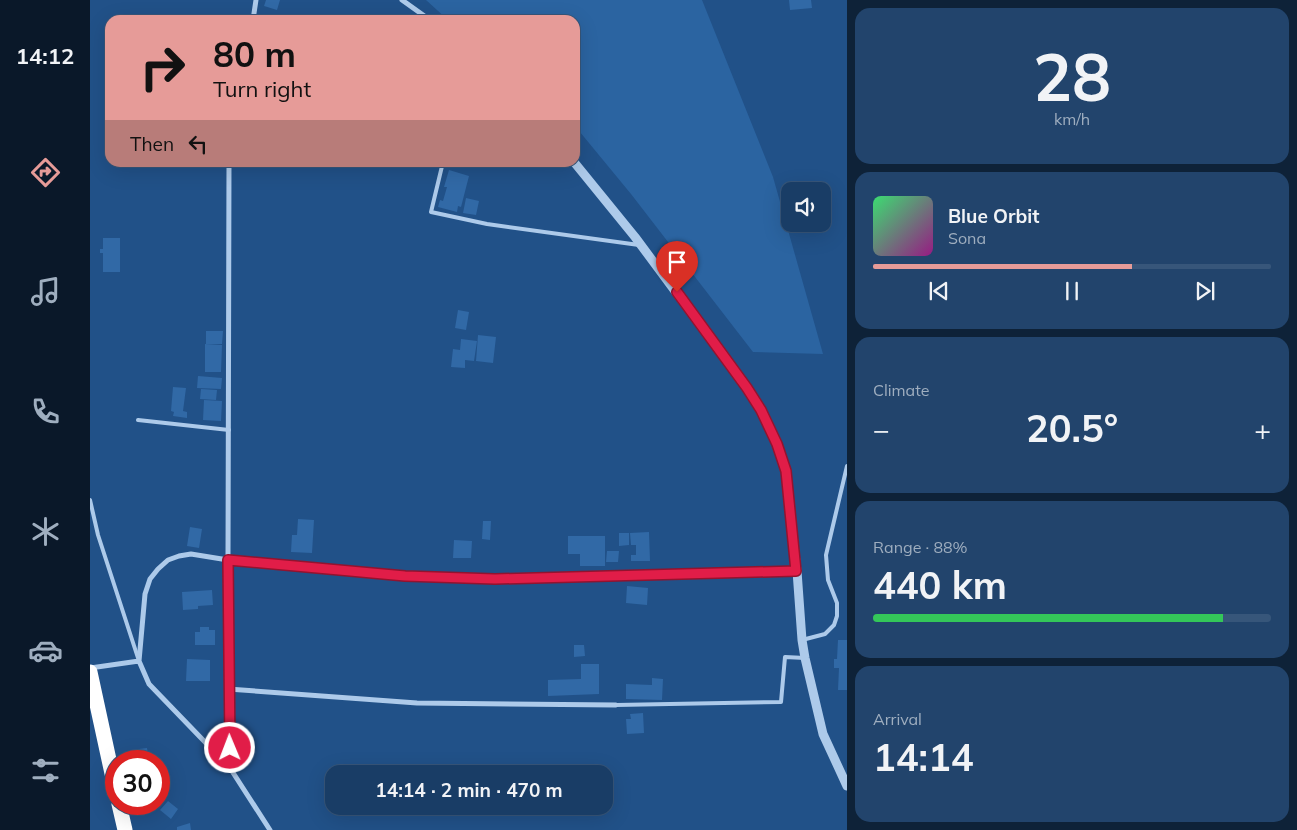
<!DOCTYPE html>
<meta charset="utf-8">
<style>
:root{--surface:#193d66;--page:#22446c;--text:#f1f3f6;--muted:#9faebf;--line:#37567a;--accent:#e69b98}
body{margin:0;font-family:Mulish,sans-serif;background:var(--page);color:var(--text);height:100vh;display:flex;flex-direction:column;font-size:19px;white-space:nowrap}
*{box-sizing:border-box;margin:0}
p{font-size:16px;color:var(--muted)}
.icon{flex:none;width:28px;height:28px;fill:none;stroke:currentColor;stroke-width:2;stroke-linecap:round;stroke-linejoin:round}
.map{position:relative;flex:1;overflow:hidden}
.side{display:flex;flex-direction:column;gap:8px;padding:8px;background:#0e2238;width:450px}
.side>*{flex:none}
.top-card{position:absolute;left:15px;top:15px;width:475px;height:152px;border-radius:15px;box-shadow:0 5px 20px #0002,0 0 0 1px var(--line);background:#e69b98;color:#111;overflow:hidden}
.tools{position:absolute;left:691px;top:182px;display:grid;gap:10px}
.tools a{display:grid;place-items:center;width:50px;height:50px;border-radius:10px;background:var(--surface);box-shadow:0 5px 20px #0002,0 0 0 1px var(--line);font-size:25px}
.speed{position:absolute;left:15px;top:750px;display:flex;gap:10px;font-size:25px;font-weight:700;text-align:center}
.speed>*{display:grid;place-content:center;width:65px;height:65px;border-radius:50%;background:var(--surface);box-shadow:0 5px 20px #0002,0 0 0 1px var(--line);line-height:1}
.speed .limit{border:8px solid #d22;background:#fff;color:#111}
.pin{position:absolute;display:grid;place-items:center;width:42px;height:42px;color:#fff;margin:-51px -21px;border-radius:50% 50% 50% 0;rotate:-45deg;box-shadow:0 0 5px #0007}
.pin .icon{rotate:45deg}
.me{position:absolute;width:55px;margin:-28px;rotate:359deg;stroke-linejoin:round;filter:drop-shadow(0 0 4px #0008)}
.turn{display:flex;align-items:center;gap:18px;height:105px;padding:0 25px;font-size:22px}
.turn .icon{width:65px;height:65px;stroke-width:2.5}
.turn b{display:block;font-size:35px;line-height:42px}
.then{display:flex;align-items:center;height:48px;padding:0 25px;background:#0003;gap:10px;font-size:19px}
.big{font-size:38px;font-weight:700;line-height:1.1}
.side .widget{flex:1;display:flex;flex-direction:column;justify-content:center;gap:8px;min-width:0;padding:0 18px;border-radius:15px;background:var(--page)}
.side .dial{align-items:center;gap:0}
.dial b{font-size:65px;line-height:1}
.song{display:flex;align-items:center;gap:15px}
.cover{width:60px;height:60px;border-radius:8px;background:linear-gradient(135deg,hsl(140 70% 55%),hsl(310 70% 35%))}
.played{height:5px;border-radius:2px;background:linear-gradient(90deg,var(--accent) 65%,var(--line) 65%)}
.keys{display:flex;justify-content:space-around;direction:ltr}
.heat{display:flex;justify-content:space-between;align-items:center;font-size:28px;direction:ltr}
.charge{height:8px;border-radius:4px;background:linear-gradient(90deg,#34c759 88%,var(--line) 0)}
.trip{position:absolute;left:235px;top:765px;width:288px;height:50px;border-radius:15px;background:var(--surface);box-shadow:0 5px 20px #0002,0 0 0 1px var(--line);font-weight:700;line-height:50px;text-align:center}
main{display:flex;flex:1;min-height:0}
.tabs{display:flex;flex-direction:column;width:90px;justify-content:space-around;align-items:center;background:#0a1829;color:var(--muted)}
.tabs .icon{width:35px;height:35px}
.tabs .selected{color:var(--accent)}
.tabs b{font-size:22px;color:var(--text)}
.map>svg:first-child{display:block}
.green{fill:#2b64a1}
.building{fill:#3169a6}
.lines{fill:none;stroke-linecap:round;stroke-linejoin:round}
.service{stroke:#adcaea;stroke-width:4}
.minor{stroke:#adcaea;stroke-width:5}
.tertiary{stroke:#adcaea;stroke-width:9}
.motorway{stroke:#fff;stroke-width:15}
.route-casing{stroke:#92132f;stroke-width:12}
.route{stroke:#e11d48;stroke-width:9}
</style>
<main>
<nav class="tabs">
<b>14:12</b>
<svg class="icon selected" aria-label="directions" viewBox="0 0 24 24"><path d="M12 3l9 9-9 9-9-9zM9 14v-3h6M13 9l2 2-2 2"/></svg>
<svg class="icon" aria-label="music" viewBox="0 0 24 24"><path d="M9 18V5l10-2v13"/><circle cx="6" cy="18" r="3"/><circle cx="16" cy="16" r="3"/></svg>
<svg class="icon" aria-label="phone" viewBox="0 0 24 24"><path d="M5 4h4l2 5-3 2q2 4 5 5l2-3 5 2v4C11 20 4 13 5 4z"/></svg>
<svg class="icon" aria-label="climate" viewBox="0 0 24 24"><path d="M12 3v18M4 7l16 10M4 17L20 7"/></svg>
<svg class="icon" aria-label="car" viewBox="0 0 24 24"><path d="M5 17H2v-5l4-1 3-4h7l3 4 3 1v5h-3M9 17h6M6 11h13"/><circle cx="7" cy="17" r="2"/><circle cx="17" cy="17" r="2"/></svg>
<svg class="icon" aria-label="filters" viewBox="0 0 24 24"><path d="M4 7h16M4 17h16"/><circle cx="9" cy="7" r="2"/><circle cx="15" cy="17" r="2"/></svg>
</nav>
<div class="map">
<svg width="757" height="830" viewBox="0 0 757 830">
<rect width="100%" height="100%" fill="#215188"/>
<path class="green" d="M336 0H612L683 177 733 354 663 352 541 194 485 126V20H358Z"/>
<path class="building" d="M176 0H190L187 10 174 6Z
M699 0H721L722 8 700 10Z
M359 170 379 176 371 207 368 206 367 212 348 207 350 200 353 201 357 187H354Z
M376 198 389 201 386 215 373 213Z
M13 238H30V272H13V253H10V249H13Z
M368 310 379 312 376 330 365 328Z
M116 331H133L132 344H116Z
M388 335 406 337 403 363 386 361Z
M371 339 387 341 384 361 375 360V368L361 367 363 349 370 350Z
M115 344 132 345 131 372H115Z
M108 376 132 378 131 389 107 388Z
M83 387 96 388 93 411 97 412V418L83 416 84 412 81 411Z
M111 389 127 390 126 400 110 399Z
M114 400 132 401 131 421 113 420Z
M208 519 224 520 222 553 201 552 202 535H207Z
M393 521H401L400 540 392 539Z
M100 527 112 529 109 548 97 546Z
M559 532 560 561H541V555H546V545H541L540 533Z
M529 533H539V545L529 546Z
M478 536H515V566H490V554H478Z
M364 540 382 541 381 558H363Z
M517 551H529L528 562H516Z
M537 586 558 588 557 605 536 603Z
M122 590 123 605 108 606V609L93 610 92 592Z
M110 627H119V630H125V645H105V632H110Z
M748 640H757V690H748L749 668H744V659H747Z
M484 645H494L495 656 484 657Z
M97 659 120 660V681H96Z
M491 664H509V694L458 696V680L491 679Z
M562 678 573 679 572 700 536 699V684L562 685Z
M553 713 554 733 537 734 536 719H541L540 714Z
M57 748 59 761H42L41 750Z
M78 801 88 809 81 819 70 810Z
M100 823 101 830H87V827Z"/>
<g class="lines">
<path class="service" d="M353 162 341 212 397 224 549 245
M48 420 139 430
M0 500 8 535 48 658
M712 640 735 634 744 625 747 616V603L738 580 736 555 757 466
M526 705 691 702 695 657 715 658"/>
<path class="minor" d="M312 0 340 20
M163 20 166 0
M139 162 138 560 140 768
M0 668 49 661
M138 689 327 703 526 705
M180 830 140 768 59 684 49 661 55 594 60 579 68 569 78 560 89 556 101 554 138 560 315 576 405 579 707 571"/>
<path class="tertiary" d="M484 162 545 237 657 388 671 410 687 443 696 471 707 571 712 640 715 658 733 734 757 786"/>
<path class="motorway" d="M0 672 26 792
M29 804 35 830"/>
</g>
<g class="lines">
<g class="route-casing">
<path id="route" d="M140 748 138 560 315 576 405 579 706 571 696 471 687 444 671 410 657 388 587 292"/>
</g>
<use href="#route" class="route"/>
</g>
</svg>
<div class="tools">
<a><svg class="icon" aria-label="sound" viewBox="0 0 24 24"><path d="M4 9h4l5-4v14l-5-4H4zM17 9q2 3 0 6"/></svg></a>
</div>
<div class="speed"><div class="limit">30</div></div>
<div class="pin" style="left:587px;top:292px;background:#d93025"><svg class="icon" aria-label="arrive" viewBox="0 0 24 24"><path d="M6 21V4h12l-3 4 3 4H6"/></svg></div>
<svg class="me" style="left:140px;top:748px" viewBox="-20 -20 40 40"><circle r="17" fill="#e11d48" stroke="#fff" stroke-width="3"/><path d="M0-11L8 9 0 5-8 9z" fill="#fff"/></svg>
<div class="trip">14:14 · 2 min · 470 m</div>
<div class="top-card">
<div class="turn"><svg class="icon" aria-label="right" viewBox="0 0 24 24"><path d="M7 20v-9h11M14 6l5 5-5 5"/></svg><div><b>80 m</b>Turn right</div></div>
<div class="then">Then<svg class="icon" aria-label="left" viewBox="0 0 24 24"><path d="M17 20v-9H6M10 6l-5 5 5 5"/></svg></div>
</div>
</div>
<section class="side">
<div class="widget dial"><b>28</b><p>km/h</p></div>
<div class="widget">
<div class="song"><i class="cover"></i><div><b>Blue Orbit</b><p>Sona</p></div></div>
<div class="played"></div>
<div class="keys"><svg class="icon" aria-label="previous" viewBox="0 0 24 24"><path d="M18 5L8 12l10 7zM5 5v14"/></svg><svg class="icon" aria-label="pause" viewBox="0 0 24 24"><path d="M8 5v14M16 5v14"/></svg><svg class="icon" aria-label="next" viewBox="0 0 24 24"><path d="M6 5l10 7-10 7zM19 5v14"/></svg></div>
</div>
<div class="widget"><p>Climate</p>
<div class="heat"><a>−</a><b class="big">20.5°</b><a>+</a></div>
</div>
<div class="widget"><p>Range · 88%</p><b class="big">440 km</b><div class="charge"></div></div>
<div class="widget"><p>Arrival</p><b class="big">14:14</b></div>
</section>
</main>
